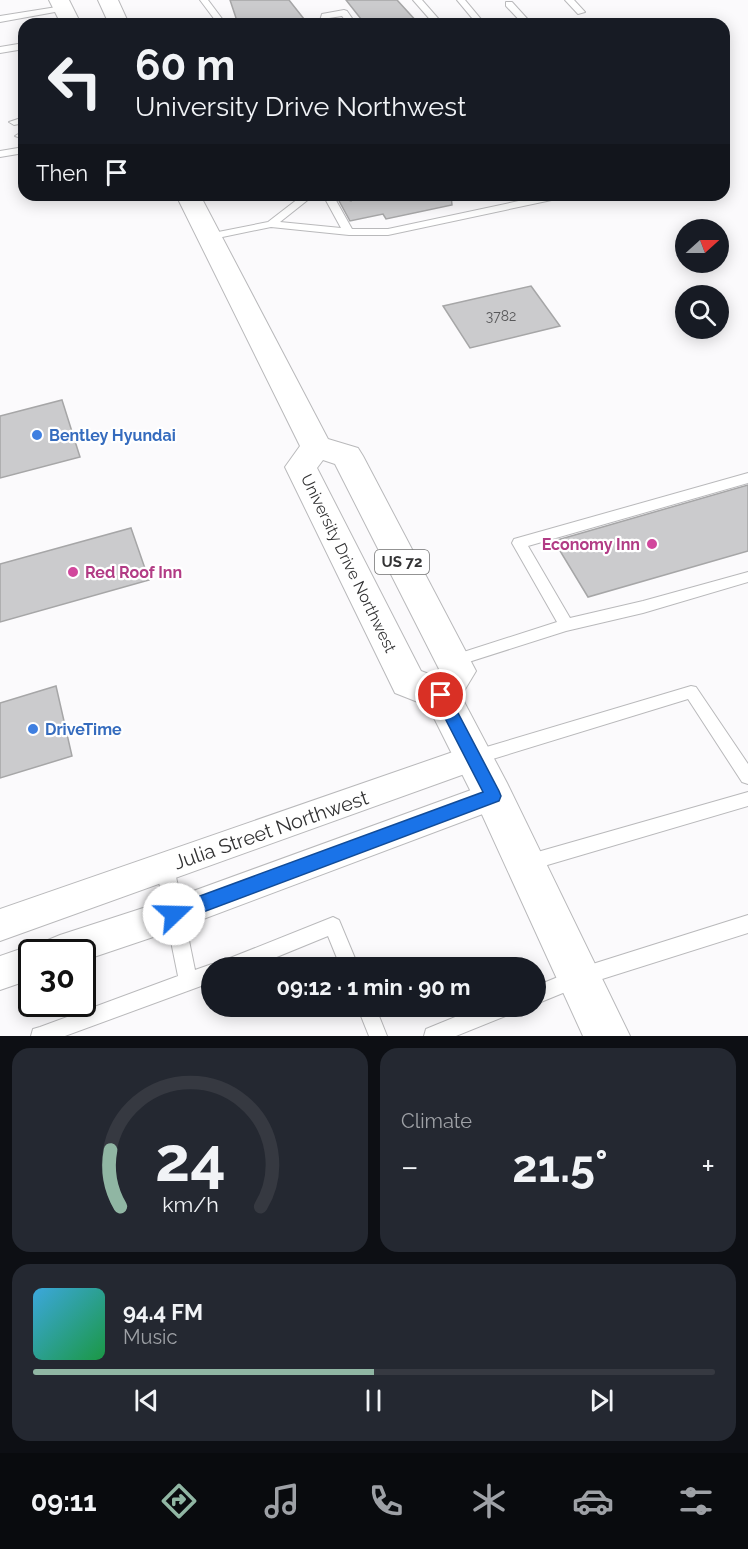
<!DOCTYPE html>
<meta charset="utf-8">
<style>
:root{--surface:#171b24;--page:#242831;--text:#f1f3f6;--muted:#9ea1a6;--line:#363941;--accent:#90b6a3}
body{margin:0;font-family:Raleway,sans-serif;background:var(--page);color:var(--text);height:100vh;display:flex;flex-direction:column;font-size:22px;white-space:nowrap}
*{box-sizing:border-box;margin:0}
p{font-size:20px;color:var(--muted)}
.icon{flex:none;width:33px;height:33px;fill:none;stroke:currentColor;stroke-width:2;stroke-linecap:round;stroke-linejoin:round}
.map{position:relative;height:1036px;overflow:hidden}
.drawer{display:flex;flex-direction:column;gap:12px;padding:12px;background:#0d0f14;flex:1}
.drawer>*{flex:none}
.banner{position:absolute;left:18px;top:18px;width:712px;height:183px;border-radius:18px;box-shadow:0 3px 15px #0003;background:#171b24;color:var(--text);overflow:hidden}
.needle{width:39px;rotate:69deg}
.buttons{position:absolute;left:675px;top:219px;display:grid;gap:12px}
.buttons a{display:grid;place-items:center;width:54px;height:54px;border-radius:50%;background:var(--surface);box-shadow:0 3px 15px #0003;font-size:30px}
.speed{position:absolute;left:18px;top:939px;display:flex;gap:12px;font-size:30px;font-weight:700;text-align:center}
.speed>*{display:grid;place-content:center;width:78px;height:78px;border-radius:50%;background:var(--surface);box-shadow:0 3px 15px #0003;line-height:1}
.speed .limit{border:3px solid #111;border-radius:9px;background:#fff;color:#111}
.pin{position:absolute;display:grid;place-items:center;width:51px;height:51px;color:#fff;margin:-26px;border:3px solid #fff;border-radius:50%;box-shadow:0 2px 6px #0007}
.me{position:absolute;width:66px;margin:-33px;rotate:69deg;stroke-linejoin:round;filter:drop-shadow(0 0 4px #0008)}
.turn{display:flex;align-items:center;gap:21px;height:126px;padding:0 18px;font-size:27px}
.turn .icon{width:78px;height:78px;stroke-width:2.5}
.turn b{display:block;font-size:42px;line-height:51px}
.then{display:flex;align-items:center;height:57px;padding:0 18px;background:#0003;gap:12px;font-size:22px}
.big{font-size:45px;font-weight:700;line-height:1.1}
.drawer .tile{flex:1;display:flex;flex-direction:column;justify-content:center;gap:9px;min-width:0;padding:0 21px;border-radius:18px;background:var(--page)}
.drawer .dial{align-items:center;gap:0}
.dial svg{height:156px;overflow:visible;fill:none;stroke:var(--line);stroke-width:7;stroke-linecap:round;text-anchor:middle}
.dial text{fill:var(--text);stroke:none}
.song{display:flex;align-items:center;gap:18px}
.cover{width:72px;height:72px;border-radius:9px;background:linear-gradient(135deg,hsl(200 70% 55%),hsl(140 70% 35%))}
.played{height:6px;border-radius:3px;background:linear-gradient(90deg,var(--accent) 50%,var(--line) 50%)}
.keys{display:flex;justify-content:space-around;direction:ltr}
.heat{display:flex;justify-content:space-between;align-items:center;font-size:33px;direction:ltr}
.drawer .tiles{flex:1;display:grid;gap:12px;grid-template-columns:1fr 1fr}
.tile:last-child{grid-column:span 2}
.trip{position:absolute;left:201px;top:957px;width:345px;height:60px;border-radius:30px;background:var(--surface);box-shadow:0 3px 15px #0003;font-weight:700;line-height:60px;text-align:center}
.tabs{display:flex;height:96px;justify-content:space-around;align-items:center;background:#090b0e;color:var(--muted)}
.tabs .icon{width:42px;height:42px}
.tabs .active{color:var(--accent)}
.tabs b{font-size:27px;color:var(--text)}
.map>svg:first-child{display:block}
.building{fill:#cbcbcd;stroke:#a6a6a7;stroke-width:1.5}
.lines{fill:none;stroke-linecap:round;stroke-linejoin:round}
.service-casing{stroke:#b9b9bb;stroke-width:2}
.minor-casing{stroke:#b9b9bb;stroke-width:2}
.trunk-casing{stroke:#b9b9bb;stroke-width:2}
.service{fill:#fff;fill-rule:evenodd}
.minor{fill:#fff;fill-rule:evenodd}
.trunk{fill:#fff;fill-rule:evenodd}
.route{fill:#1a73e8;stroke:#114b97;stroke-width:1.5}
.shop-dot{fill:#3f7fe0;stroke:#fff;stroke-width:2}
.hotel-dot{fill:#d1479c;stroke:#fff;stroke-width:2}
.labels{text-anchor:middle;stroke-width:4.5;stroke-linejoin:round;paint-order:stroke}
.number-label{font-size:14px;fill:#58585a}
.shield{fill:#fff;stroke:#707070;stroke-width:1.5}
.shield-label{font-size:15px;font-weight:bold;fill:#323233}
.shop-label{font-size:16px;font-weight:bold;fill:#366cbe;stroke:#fff;text-anchor:start}
.hotel-label{font-size:16px;font-weight:bold;fill:#b23c85;stroke:#fff;text-anchor:end}
.street-label{font-size:16px;fill:#323233;stroke:#fff}
.near-street-label{font-size:20px;fill:#323233;stroke:#fff}
</style>
<div class="map">
<svg width="748" height="1036" viewBox="0 0 748 1036">
<rect width="100%" height="100%" fill="#fbfafc"/>
<path class="building" d="M230 0H289L308 24H238Z
M346 0H397L419 24H365Z
M357 195H451L452 205 386 219 383 214 350 221 338 199 343 197 351 201Z
M531 286 560 326 470 348 443 306Z
M62 400 80 457 0 478V416Z
M748 485V551L588 597 554 541Z
M131 528 149 580 0 622V564Z
M56 686 72 756 0 778V703Z"/>
<g class="lines">
<g class="service-casing">
<path id="service" d="M200 0H208L226 24H218Z
M413 0H422L443 24H434Z
M457 0H465L485 24H477Z
M565 0H574L585 12 578 14Z
M506 2H512L532 24H523L506 6Z
M63 6 67 8 66 10 0 22V16Z
M344 10 347 11 356 24H348L342 16 329 18 327 24H319L322 14Z
M588 20 592 24H577L578 22Z
M24 43V49L0 53V47Z
M24 117V123L14 125 9 122Z
M20 133H24V139L15 136Z
M24 147V153L0 157V151Z
M303 195H314L280 222 341 228 323 195H333L352 229H388L547 195H566L561 198 388 235H349L271 227 208 240 203 237 208 234 268 222Z
M344 195H354L355 196 350 199Z
M748 473V483L528 546 570 618 643 601 748 572V582L643 613 566 631 453 667 448 665 446 661 448 657 557 622 512 543 514 539Z
M691 686 696 687 748 764V784L742 782 688 699 473 765 467 763 465 758 467 753 473 751Z
M748 792V806L527 871 521 869 519 863 521 857 527 855Z
M165 859 171 861 174 867 195 970 212 964 218 966 220 962 333 917 339 920 359 968H341L328 936 250 968H212V982L65 1036H31L33 1029 40 1027 178 976 156 867 159 861Z
M748 915V933L580 986 536 1004V986L580 968Z
M357 1006H375L387 1036H369Z
M482 1006H515L513 1013 456 1036H424L426 1029Z"/>
</g>
<g class="minor-casing">
<path id="minor" d="M473 745 484 749 488 758 484 767 0 941V909Z
M493 782 504 786 508 796 504 806 174 930 82 961V952H32V979L0 990V956L32 945 44 950 48 940 60 935 174 898Z"/>
</g>
<g class="trunk-casing">
<path id="trunk" d="M49 0H69L81 24H61Z
M98 0H118L129 24H109Z
M176 195H200L328 439 358 448 363 456 476 671 461 696 507 783 630 1036H583L479 808 428 706 395 693 285 467 300 446ZM323 460 335 464 439 669 434 676 421 671 317 468Z"/>
</g>
<use href="#service" class="service"/>
<use href="#minor" class="minor"/>
<use href="#trunk" class="trunk"/>
</g>
<path class="route" d="M441 688 446 690 499 791 501 796 499 801 174 923 167 920 165 914 167 908 483 792 433 695 435 690Z"/>
<g class="shop-dot">
<circle cx="37" cy="435" r="6"/>
<circle cx="33" cy="729" r="6"/>
</g>
<g class="hotel-dot">
<circle cx="652" cy="544" r="6"/>
<circle cx="73" cy="572" r="6"/>
</g>
<g class="labels">
<g class="number-label">
<text x="501" y="321">3782</text>
</g>
<rect class="shield" x="375" y="550" width="54" height="24" rx="4.5"/>
<g class="shield-label">
<text x="402" y="567">US 72</text>
</g>
<g class="shop-label">
<text x="49" y="441">Bentley Hyundai</text>
<text x="45" y="735">DriveTime</text>
</g>
<g class="hotel-label">
<text x="640" y="550">Economy Inn</text>
<text x="85" y="578" text-anchor="start">Red Roof Inn</text>
</g>
<g class="street-label">
<text transform="translate(349 563) rotate(64)" y="6">University Drive Northwest</text>
</g>
<g class="near-street-label">
<text transform="translate(271 830) rotate(-19)" y="7">Julia Street Northwest</text>
</g>
</g>
</svg>
<div class="buttons">
<a><svg class="needle" viewBox="-14 -14 28 28"><path d="M0-13l5 13h-10z" fill="#e53935"/><path d="M0 13l5-13h-10z" fill="#9ea1a6"/></svg></a>
<a><svg class="icon" aria-label="search" viewBox="0 0 24 24"><circle cx="10" cy="10" r="6"/><path d="M15 15l6 6"/></svg></a>
</div>
<div class="speed"><div class="limit">30</div></div>
<div class="pin" style="left:441px;top:695px;background:#d93025"><svg class="icon" aria-label="arrive" viewBox="0 0 24 24"><path d="M6 21V4h12l-3 4 3 4H6"/></svg></div>
<svg class="me" style="left:174px;top:914px" viewBox="-20 -20 40 40"><circle r="19" fill="#fff"/><path d="M0-13L10 11 0 6-10 11z" fill="#1a73e8"/></svg>
<div class="trip">09:12 · 1 min · 90 m</div>
<div class="banner">
<div class="turn"><svg class="icon" aria-label="left" viewBox="0 0 24 24"><path d="M17 20v-9H6M10 6l-5 5 5 5"/></svg><div><b>60 m</b>University Drive Northwest</div></div>
<div class="then">Then<svg class="icon" aria-label="arrive" viewBox="0 0 24 24"><path d="M6 21V4h12l-3 4 3 4H6"/></svg></div>
</div>
</div>
<section class="drawer">
<div class="tiles">
<div class="tile dial"><svg viewBox="0 0 100 80">
<path d="M14 69A42 42 0 1 1 86 69"/>
<path d="M14 69A42 42 0 0 1 9 40" stroke="#90b6a3"/>
<text x="50" y="56" font-size="32" font-weight="700">24</text>
<text x="50" y="72" font-size="11">km/h</text>
</svg></div>
<div class="tile"><p>Climate</p>
<div class="heat"><a>−</a><b class="big">21.5°</b><a>+</a></div>
</div>
<div class="tile">
<div class="song"><i class="cover"></i><div><b>94.4 FM</b><p>Music</p></div></div>
<div class="played"></div>
<div class="keys"><svg class="icon" aria-label="previous" viewBox="0 0 24 24"><path d="M18 5L8 12l10 7zM5 5v14"/></svg><svg class="icon" aria-label="pause" viewBox="0 0 24 24"><path d="M8 5v14M16 5v14"/></svg><svg class="icon" aria-label="next" viewBox="0 0 24 24"><path d="M6 5l10 7-10 7zM19 5v14"/></svg></div>
</div>
</div>
</section>
<nav class="tabs">
<b>09:11</b>
<svg class="icon active" aria-label="directions" viewBox="0 0 24 24"><path d="M12 3l9 9-9 9-9-9zM9 14v-3h6M13 9l2 2-2 2"/></svg>
<svg class="icon" aria-label="music" viewBox="0 0 24 24"><path d="M9 18V5l10-2v13"/><circle cx="6" cy="18" r="3"/><circle cx="16" cy="16" r="3"/></svg>
<svg class="icon" aria-label="phone" viewBox="0 0 24 24"><path d="M5 4h4l2 5-3 2q2 4 5 5l2-3 5 2v4C11 20 4 13 5 4z"/></svg>
<svg class="icon" aria-label="climate" viewBox="0 0 24 24"><path d="M12 3v18M4 7l16 10M4 17L20 7"/></svg>
<svg class="icon" aria-label="car" viewBox="0 0 24 24"><path d="M5 17H2v-5l4-1 3-4h7l3 4 3 1v5h-3M9 17h6M6 11h13"/><circle cx="7" cy="17" r="2"/><circle cx="17" cy="17" r="2"/></svg>
<svg class="icon" aria-label="filters" viewBox="0 0 24 24"><path d="M4 7h16M4 17h16"/><circle cx="9" cy="7" r="2"/><circle cx="15" cy="17" r="2"/></svg>
</nav>
